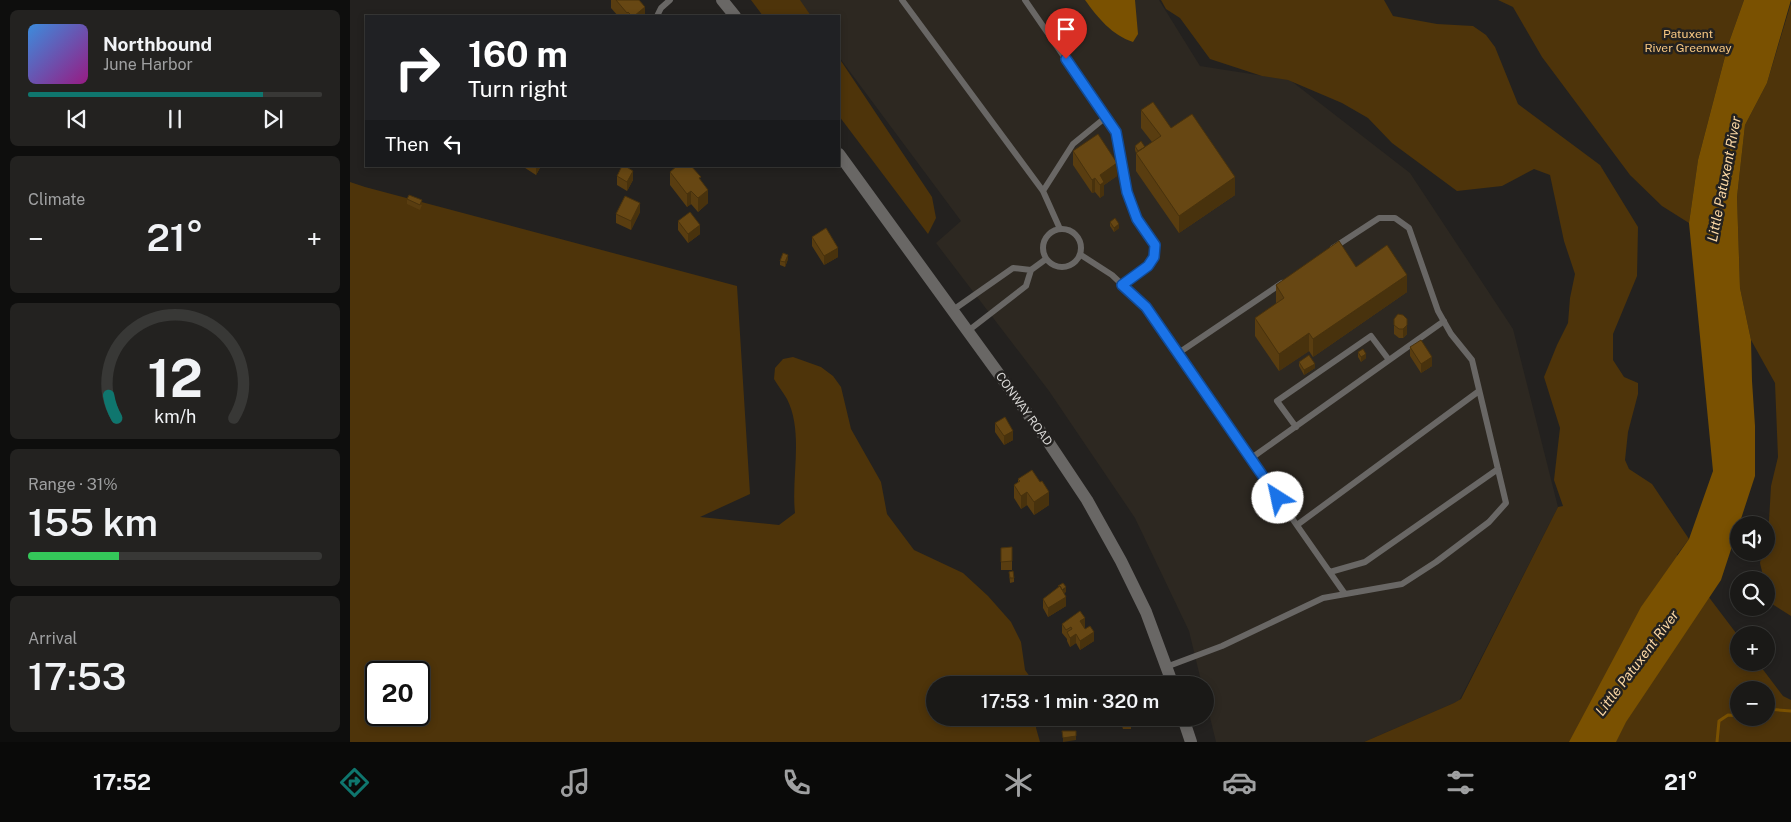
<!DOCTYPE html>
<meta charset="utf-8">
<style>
:root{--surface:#1a1917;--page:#232220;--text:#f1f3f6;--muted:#9fa0a1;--line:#383836;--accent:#0f766e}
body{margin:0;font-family:"Public Sans",sans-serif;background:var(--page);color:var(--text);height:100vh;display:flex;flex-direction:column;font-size:19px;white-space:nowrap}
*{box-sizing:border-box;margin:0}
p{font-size:16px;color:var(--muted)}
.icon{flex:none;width:28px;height:28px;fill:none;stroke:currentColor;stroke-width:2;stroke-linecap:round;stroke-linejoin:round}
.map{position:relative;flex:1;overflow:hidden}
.drawer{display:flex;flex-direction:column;gap:10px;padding:10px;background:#0e0e0d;width:350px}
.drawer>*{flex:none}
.top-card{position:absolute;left:15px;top:15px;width:475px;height:152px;border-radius:0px;box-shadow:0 2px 8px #0003,0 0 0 1px var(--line);background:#202124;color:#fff;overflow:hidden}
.fabs{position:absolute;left:1380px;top:516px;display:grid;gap:10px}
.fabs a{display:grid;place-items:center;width:45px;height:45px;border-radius:50%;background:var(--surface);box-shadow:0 2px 8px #0003,0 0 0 1px var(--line);font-size:25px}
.speed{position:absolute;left:15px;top:661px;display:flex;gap:10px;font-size:25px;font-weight:700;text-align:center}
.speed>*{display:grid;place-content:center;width:65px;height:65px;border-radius:50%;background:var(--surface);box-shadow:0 2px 8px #0003,0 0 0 1px var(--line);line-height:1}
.speed .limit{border:2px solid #111;border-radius:8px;background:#fff;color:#111}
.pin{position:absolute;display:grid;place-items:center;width:42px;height:42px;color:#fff;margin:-51px -21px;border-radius:50% 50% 50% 0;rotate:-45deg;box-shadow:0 0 5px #0007}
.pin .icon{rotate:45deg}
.me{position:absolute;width:55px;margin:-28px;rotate:325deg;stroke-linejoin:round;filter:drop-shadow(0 0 4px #0008)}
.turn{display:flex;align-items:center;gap:18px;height:105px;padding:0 20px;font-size:22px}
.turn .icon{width:65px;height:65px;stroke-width:2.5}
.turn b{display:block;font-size:35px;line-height:42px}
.then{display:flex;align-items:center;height:48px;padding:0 20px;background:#0003;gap:10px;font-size:19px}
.big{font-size:38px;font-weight:600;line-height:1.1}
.drawer .widget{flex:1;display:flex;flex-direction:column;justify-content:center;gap:8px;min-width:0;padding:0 18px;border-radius:8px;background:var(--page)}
.drawer .dial{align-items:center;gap:0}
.dial svg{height:130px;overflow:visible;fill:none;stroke:var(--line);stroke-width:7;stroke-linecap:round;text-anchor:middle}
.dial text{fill:var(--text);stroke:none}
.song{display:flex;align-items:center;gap:15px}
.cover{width:60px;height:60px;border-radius:8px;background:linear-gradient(135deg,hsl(210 70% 55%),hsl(310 70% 35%))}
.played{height:5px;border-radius:2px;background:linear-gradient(90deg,var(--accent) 80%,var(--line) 80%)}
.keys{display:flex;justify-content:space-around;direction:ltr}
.heat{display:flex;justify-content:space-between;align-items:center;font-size:28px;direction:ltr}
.charge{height:8px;border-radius:4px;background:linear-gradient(90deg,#34c759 31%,var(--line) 0)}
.trip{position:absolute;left:576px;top:676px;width:288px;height:50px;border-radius:25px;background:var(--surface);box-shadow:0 2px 8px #0003,0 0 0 1px var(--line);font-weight:600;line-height:50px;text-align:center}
.tab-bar{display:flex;height:80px;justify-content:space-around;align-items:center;background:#0a0a09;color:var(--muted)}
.tab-bar .icon{width:35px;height:35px}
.tab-bar .selected{color:var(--accent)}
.tab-bar b{font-size:22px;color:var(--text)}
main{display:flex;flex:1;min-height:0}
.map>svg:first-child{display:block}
.built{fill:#2d2821}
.green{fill:#4e340a;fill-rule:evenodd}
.water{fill:#7a5101}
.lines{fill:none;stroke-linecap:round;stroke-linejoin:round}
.stream{stroke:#7a5101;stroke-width:3}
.service{stroke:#696765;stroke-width:6}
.tertiary{stroke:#696765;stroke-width:12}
.wall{fill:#593d10}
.shaded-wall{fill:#48320d}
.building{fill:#674713;stroke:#48320d}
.route-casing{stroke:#114b97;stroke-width:12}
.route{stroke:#1a73e8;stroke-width:9}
.labels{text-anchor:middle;stroke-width:5;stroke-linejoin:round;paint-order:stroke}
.park-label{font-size:12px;fill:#f7c782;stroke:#23211f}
.street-label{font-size:12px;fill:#d8d7d5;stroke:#23211f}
.water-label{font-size:14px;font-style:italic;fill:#fcd8a5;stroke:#23211f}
</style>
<main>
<section class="drawer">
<div class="widget">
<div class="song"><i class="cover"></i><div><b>Northbound</b><p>June Harbor</p></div></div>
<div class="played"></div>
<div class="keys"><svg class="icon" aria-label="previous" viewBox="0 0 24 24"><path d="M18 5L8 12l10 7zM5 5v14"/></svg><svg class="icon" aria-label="pause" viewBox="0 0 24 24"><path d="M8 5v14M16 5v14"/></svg><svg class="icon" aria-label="next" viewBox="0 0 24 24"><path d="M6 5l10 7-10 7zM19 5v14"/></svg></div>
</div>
<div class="widget"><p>Climate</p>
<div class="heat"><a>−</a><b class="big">21°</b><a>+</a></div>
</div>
<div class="widget dial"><svg viewBox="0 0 100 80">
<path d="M14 69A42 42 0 1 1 86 69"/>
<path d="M14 69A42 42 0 0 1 9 55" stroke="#0f766e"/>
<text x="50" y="56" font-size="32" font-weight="700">12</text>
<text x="50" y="72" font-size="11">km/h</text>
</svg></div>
<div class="widget"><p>Range · 31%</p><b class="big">155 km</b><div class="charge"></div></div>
<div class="widget"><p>Arrival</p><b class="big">17:53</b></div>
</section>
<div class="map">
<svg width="1441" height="742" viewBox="0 0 1441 742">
<rect width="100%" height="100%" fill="#23211f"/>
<path class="built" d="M447 0H809L850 66 940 80 1060 173 1163 329 1208 507 1109 701 1014 742H866L855 697V685H852L839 631 785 518 699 391 586 243 611 221 489 57V16H459Z"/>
<path class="green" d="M401 0H450L461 16H413Z
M811 0H1034L1043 16 1087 24 1123 26 1136 35 1145 47 1168 104 1250 165 1288 227 1287 276 1263 334V360L1274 377 1288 383V394L1278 432 1275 460 1279 469 1302 484 1339 539 1327 555 1389 637V662L1408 663 1433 696 1441 700V742H1014L1104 703 1111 699 1208 507 1213 506 1204 480 1210 428 1194 377 1207 345 1218 323 1220 298 1225 274 1214 241 1200 175 1184 169 1152 186 1107 191 1042 143 1018 118 992 103 938 80 912 76 860 59 830 18 816 9ZM1389 690H1416V718H1389Z
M1148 0H1394L1378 45 1348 160 1339 223 1312 206 1280 175 1192 57 1163 7Z
M1441 3V616L1419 602 1416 580H1414L1410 563 1412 553 1416 552V534L1419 521 1421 486 1428 457 1425 383 1401 340 1390 288 1387 197 1395 125 1417 83Z
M489 58 582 197 586 218 578 234 489 116Z
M0 182 15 187 387 286 400 494 350 517 429 525 445 513C441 476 454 433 437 399 433 392 428 386 424 379L425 368 433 359 443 357 471 367 483 376 491 387 501 429 531 482 537 514 564 550 613 573 638 596 661 622 671 642 675 670 686 685H585V718H687L686 728 690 742H0ZM26 672H69V715H26Z"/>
<path class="water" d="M735 0H785L788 34 783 42C762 35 748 18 735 0Z
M1394 0H1441L1417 83 1395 125 1387 197 1390 288 1401 340 1402 381 1405 426V476L1371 580 1276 722 1266 742H1219L1291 607 1339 539 1363 471 1339 223 1348 160 1378 45Z"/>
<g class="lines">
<path class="stream" d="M1416 709 1441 711
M1367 742 1369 721 1378 715 1389 716"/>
<path class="service" d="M552 0 693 191 710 229
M675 0 766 132 777 193 787 219 805 245 804 257 798 267 773 285
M307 16 311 8 320 0
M693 191 723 144 756 117
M693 248a19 19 0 1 1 38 0a19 19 0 1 1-38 0Z
M731 255 762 275 796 307 827 354 932 283
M603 310 663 268 681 270
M618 331 676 286 681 270 696 259
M827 354 995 594
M946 427 927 401 1021 336 1039 360
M900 459 1094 321
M947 525 1129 391
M980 572 1015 562 1148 469
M816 667 872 646 973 598 1052 584 1086 562 1139 522 1156 503 1122 360 1101 334 1088 311 1059 228 1045 218H1029L983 248"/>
<path class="tertiary" d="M372 0 385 16
M489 154 699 443 737 500 771 561 796 612 823 685
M833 718 841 742"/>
</g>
<path class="wall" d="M261 0H289L295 16H268L261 8Z
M791 110 821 128 885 195 829 233 786 171V153L785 150V146L795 147 802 142 791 128Z
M723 151 767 176 754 185V195L750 198 745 192 742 193 723 165Z
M172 166H191L186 175Z
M320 172 351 181 358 203 348 212 341 204 337 207 320 185Z
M267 176 283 180 277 191 267 185Z
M57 199 72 205 70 210 57 204Z
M290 212 281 230 266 223V214Z
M328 221 350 234 338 243 328 230Z
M760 222 769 228 764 232 760 226Z
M462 237 488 257 474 265 462 246Z
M438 259 435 267 430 265V261Z
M1006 267 1057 292 963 357 959 351 929 371 905 336V318L926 304V285Z
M1048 314 1057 334 1053 338H1049L1044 334V319Z
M1060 347 1082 366 1071 373 1060 356Z
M1008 352 1016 358 1011 362 1008 357Z
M949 362 965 368 954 375 949 366Z
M645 423 663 440 654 445 645 432Z
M668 479 699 505 684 515 677 505 671 509 664 498V485L668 482Z
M662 547V570H651V548Z
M659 572 664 578V582L660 583Z
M716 592 714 593 716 606 698 617 693 608V599Z
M712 624 735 627 734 628 744 641 730 650 726 643 720 647 717 641V639L712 633Z
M708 718H715V723H707Z
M759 718H781V729H773L772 726 760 727Z"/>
<path class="shaded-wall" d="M295 7V16H284Z
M767 163V176L754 185V195L750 198V175Z
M186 166H191L186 175Z
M283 171V180L277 191V182Z
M885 177V195L829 233V216Z
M745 178V192L742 193V180Z
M358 190V203L348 212V198Z
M341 191V204L337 207V194Z
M290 203V212L281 230V221Z
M769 224V228L764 232V228Z
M350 225V234L338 243V234Z
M488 248V257L474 265V256Z
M438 255V259L435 267V262Z
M1057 275V292L963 357V339Z
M1057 325V334L1053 338V329Z
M959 333V351L929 371V354Z
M1016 354V358L1011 362V357Z
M1082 357V366L1071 373V364Z
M965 364V368L954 375V370Z
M663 431V440L654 445V436Z
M677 492V505L671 509V496Z
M699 492V505L684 515V502Z
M716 587V592L712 595V591Z
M716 597V606L698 617V608Z
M735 618V627L730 630V621Z
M744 632V641L730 650V641Z
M726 634V643L720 647V638Z
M726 736V740L713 742V738Z"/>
<path class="building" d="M266 0H289L295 7 284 16H282L278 12 277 13Z
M803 102 821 128 842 114 885 177 829 216 786 153 811 136 791 110Z
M748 134 767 163 750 175 754 182 750 185 745 178 742 180 723 151Z
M791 141 795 147 788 151 785 146Z
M272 166H275L283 171 277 182 267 176Z
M327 166H341L351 177 349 178 358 190 348 198 341 191 337 194 320 172Z
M59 195 72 200 70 205 57 199Z
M275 196 290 203 281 221 266 214Z
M340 212 350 225 338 234 328 221Z
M765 218 769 224 764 228 760 222Z
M476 228 488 248 474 256 462 237Z
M989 241 1006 267 1037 245 1057 275 963 339 959 333 929 354 905 318 934 298 926 285Z
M433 253 438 255 435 262 430 261Z
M1048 314 1053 315 1057 319V325L1053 329H1049L1044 325V319Z
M1071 340 1082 357 1071 364 1060 347Z
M1013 349 1016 354 1011 357 1008 352Z
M959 355 965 364 954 370 949 362Z
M655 417 663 431 654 436 645 423Z
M682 470 690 482 692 481 699 492 684 502 677 492 671 496 664 485 670 481 668 479Z
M662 547V561L651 562V548Z
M663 571 664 578H660L659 572Z
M713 583 716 587 712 590 710 586H708Z
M710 586 716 597 698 608 693 599Z
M730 611 735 618 730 621 735 629 740 626 744 632 730 641 726 634 720 638 717 632 722 629 721 627 716 630 712 624Z
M772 718H781V720L773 721Z
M712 731H726V736L713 738Z"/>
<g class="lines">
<g class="route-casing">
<path id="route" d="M716 59 766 132 777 192 787 219 805 245 804 257 798 266 772 285 796 307 928 498"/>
</g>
<use href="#route" class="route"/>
</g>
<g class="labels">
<g class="park-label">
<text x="1338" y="38">Patuxent<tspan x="1338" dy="14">River Greenway</tspan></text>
</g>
<g class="street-label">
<text transform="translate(674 409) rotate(54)" y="4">CONWAY ROAD</text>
</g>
<g class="water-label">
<text transform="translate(1374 179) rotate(-79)" y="5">Little Patuxent River</text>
<text transform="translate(1287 663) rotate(-53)" y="5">Little Patuxent River</text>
</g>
</g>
</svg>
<div class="fabs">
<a><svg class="icon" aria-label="sound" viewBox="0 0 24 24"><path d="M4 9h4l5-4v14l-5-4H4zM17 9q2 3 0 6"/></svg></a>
<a><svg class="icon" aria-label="search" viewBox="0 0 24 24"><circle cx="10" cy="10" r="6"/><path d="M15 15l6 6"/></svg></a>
<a>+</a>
<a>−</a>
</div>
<div class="speed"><div class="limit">20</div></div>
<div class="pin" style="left:716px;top:59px;background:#d93025"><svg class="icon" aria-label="arrive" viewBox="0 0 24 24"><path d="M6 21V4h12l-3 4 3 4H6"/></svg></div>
<svg class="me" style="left:928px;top:498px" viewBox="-20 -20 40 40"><circle r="19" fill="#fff"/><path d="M0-13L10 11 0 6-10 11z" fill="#1a73e8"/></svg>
<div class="trip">17:53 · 1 min · 320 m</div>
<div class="top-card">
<div class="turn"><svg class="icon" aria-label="right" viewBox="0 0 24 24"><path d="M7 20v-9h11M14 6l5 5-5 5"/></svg><div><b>160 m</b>Turn right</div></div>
<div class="then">Then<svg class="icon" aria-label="left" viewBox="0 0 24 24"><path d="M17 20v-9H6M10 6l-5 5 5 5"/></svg></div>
</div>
</div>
</main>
<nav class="tab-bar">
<b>17:52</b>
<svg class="icon selected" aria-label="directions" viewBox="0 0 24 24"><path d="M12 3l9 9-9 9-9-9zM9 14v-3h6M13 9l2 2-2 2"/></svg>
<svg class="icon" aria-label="music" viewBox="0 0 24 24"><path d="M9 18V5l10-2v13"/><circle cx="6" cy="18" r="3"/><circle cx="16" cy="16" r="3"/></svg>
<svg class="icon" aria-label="phone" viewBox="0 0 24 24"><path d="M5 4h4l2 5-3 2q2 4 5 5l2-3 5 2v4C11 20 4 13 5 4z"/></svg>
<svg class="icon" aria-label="climate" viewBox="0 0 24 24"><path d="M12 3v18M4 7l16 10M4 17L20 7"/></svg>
<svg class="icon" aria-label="car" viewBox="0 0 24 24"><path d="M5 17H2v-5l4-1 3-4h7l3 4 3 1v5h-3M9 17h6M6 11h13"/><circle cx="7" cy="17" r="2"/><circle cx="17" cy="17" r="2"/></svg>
<svg class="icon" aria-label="filters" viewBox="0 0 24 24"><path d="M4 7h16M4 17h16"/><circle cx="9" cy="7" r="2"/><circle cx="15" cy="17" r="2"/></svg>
<b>21°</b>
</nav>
